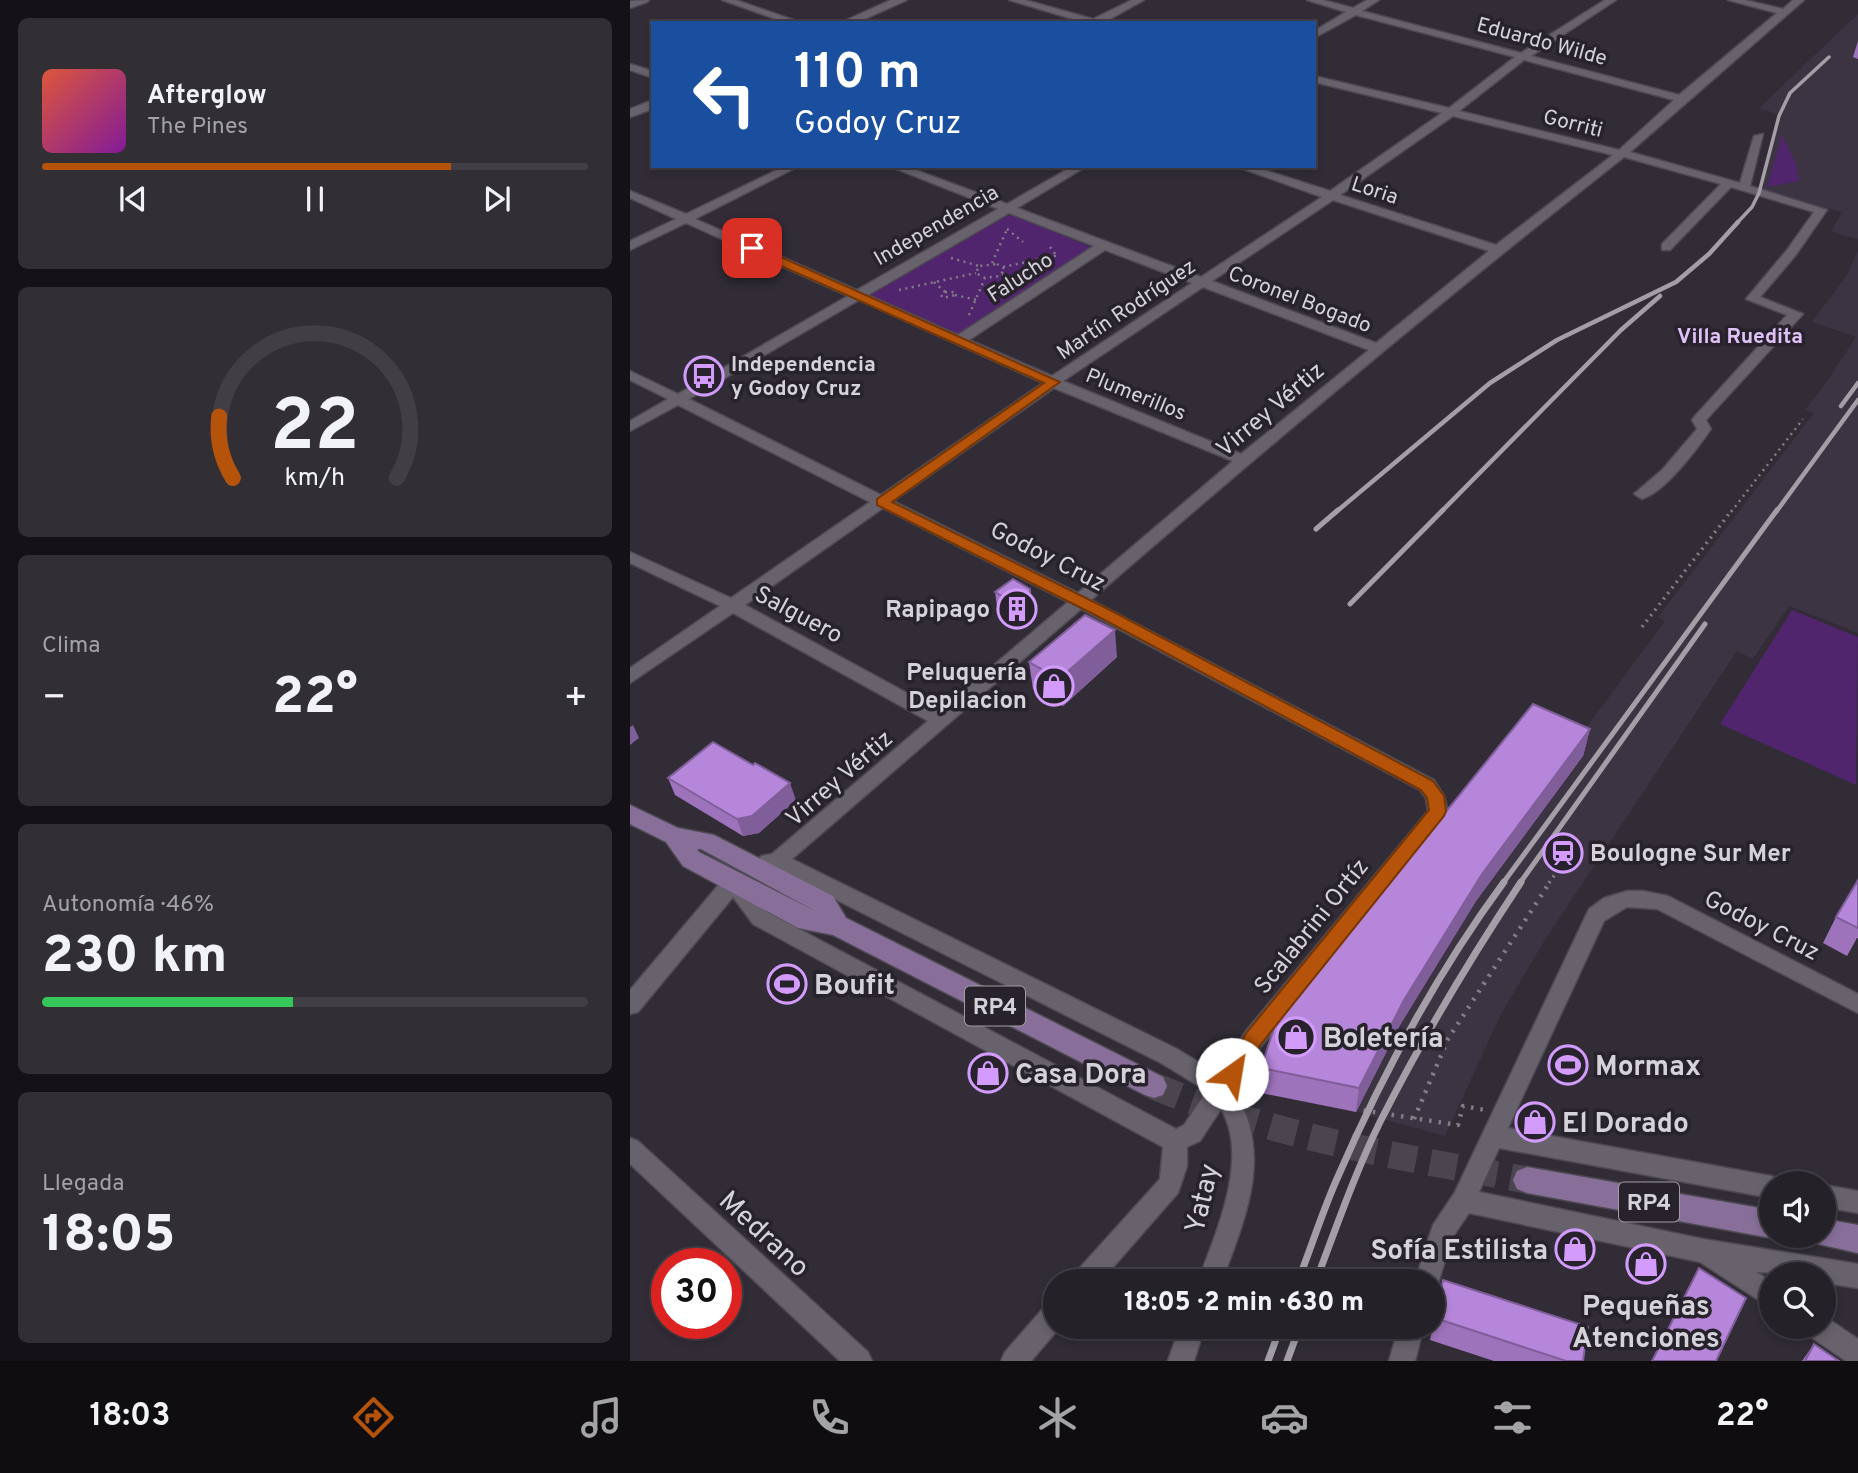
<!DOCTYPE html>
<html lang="es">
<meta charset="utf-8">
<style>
:root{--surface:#252128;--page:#312e34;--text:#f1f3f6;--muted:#a3a3a8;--line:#423e45;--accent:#b45309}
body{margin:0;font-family:Overpass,sans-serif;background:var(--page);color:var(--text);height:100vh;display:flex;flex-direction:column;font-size:26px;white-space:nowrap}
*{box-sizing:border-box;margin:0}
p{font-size:23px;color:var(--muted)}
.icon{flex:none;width:38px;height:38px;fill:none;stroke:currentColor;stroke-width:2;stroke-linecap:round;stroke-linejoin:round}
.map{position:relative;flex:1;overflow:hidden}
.drawer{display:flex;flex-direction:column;gap:18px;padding:18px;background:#141216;width:630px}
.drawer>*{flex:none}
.banner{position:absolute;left:21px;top:21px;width:665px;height:147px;border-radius:0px;box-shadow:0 4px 10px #0003,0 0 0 2px var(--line);background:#1a4fa0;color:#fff;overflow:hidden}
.controls{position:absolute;left:1129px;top:1171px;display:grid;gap:14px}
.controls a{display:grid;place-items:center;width:77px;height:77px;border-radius:50%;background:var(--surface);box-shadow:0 4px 10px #0003,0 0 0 2px var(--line);font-size:35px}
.speed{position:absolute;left:21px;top:1248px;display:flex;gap:14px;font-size:35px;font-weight:700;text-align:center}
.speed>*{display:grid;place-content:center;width:91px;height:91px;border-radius:50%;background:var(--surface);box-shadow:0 4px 10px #0003,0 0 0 2px var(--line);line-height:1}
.speed .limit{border:10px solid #d22;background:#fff;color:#111}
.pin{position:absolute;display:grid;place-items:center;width:60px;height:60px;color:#fff;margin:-30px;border-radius:14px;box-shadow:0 4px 10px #0006}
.me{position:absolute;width:77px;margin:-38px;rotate:32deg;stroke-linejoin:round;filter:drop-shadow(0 0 5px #0008)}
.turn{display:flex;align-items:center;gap:24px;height:147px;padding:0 28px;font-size:32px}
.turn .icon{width:91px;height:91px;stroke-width:2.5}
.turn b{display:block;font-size:49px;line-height:60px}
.big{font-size:52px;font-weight:800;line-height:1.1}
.drawer .tile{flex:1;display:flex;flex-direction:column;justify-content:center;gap:10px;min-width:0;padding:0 24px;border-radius:10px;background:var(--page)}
.drawer .dial{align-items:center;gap:0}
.dial svg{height:182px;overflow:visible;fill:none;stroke:var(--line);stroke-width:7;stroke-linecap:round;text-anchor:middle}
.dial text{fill:var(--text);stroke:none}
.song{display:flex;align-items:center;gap:21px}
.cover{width:84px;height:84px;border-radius:10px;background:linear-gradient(135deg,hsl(10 70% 55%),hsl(290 70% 35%))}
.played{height:7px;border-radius:4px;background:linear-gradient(90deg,var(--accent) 75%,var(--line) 75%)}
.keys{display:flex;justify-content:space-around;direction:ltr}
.heat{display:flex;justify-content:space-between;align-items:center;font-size:38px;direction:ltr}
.charge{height:10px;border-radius:5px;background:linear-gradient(90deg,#34c759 46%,var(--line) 0)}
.trip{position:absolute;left:413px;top:1269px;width:402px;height:70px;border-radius:35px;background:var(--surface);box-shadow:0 4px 10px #0003,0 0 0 2px var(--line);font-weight:800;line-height:70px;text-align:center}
.dock{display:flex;height:112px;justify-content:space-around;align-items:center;background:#0f0d10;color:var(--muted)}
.dock .icon{width:49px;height:49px}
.dock .active{color:var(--accent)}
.dock b{font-size:32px;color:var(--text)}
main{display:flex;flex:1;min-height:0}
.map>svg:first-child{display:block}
.built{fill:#3c3443}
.green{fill:#51246e}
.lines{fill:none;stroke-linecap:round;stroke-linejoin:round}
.primary-tunnel{stroke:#4a454e;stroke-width:27;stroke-dasharray:27 14;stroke-linecap:butt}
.minor-casing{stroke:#4e4952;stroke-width:3}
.tertiary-casing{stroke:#4e4952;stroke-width:3}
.primary-casing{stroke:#4e4952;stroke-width:3}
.path-far2{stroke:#827d86;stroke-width:2.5;stroke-dasharray:2 4.5;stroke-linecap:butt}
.path-far1{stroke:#827d86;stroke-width:3.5;stroke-dasharray:2 5;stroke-linecap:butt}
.path{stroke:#827d86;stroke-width:4.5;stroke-dasharray:2.5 7;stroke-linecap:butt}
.minor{fill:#68626d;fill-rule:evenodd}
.tertiary{fill:#68626d;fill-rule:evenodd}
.primary{fill:#876f99;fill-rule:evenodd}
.rail-far3{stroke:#a49fa7;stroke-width:3.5}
.rail-far2{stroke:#a49fa7;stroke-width:4.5}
.rail-far1{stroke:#a49fa7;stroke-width:5}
.rail{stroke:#a49fa7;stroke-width:7}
.wall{fill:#9d73bb}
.shaded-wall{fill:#7f5e99}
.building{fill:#b686da;stroke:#7f5e99;stroke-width:2}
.route{fill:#b45309;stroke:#753606;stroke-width:2}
.labels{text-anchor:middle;stroke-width:7;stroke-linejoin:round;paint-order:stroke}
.far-street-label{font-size:21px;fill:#d6d2d9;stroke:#27222b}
.far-neighbourhood-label{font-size:21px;font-weight:bold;fill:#e0c2f8;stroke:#27222b}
.far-poi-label{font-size:21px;font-weight:bold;fill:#d6d2d9;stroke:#27222b;text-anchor:start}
.shield{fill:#27222b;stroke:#a29da5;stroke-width:2}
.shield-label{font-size:23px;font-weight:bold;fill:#d6d2d9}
.street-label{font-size:24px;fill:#d6d2d9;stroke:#27222b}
.poi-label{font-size:24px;font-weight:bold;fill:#d6d2d9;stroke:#27222b;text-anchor:end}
.near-poi-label{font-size:28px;font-weight:bold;fill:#d6d2d9;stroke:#27222b;text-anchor:start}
.near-street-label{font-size:28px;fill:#d6d2d9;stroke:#27222b}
</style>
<main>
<section class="drawer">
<div class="tile">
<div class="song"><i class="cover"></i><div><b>Afterglow</b><p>The Pines</p></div></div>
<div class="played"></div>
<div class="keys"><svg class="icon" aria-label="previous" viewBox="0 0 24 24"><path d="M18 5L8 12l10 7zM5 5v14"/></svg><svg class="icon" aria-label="pause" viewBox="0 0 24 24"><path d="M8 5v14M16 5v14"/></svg><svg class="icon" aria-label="next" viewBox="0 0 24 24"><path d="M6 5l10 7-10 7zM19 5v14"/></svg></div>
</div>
<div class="tile dial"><svg viewBox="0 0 100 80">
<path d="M14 69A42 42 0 1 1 86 69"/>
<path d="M14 69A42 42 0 0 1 8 42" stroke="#b45309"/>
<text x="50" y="56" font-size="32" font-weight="700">22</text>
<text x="50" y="72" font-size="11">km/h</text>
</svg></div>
<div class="tile"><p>Clima</p>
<div class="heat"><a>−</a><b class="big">22°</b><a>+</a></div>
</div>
<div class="tile"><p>Autonomía · 46%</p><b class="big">230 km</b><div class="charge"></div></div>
<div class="tile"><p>Llegada</p><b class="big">18:05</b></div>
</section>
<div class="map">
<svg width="1228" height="1361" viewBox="0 0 1228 1361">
<rect width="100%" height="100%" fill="#312c36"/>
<path class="built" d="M1228 14V239L1201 232 1212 212 1132 191 1147 114 1129 108Z
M1228 251V633L1159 606 1123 659 1107 651 913 943 870 1016 815 1136 726 1112 770 1025 846 901 953 757 939 751 1035 621 1028 617 1184 413 1175 410 1196 383 1226 337 1182 322 1217 275Z"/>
<path class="green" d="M1152 135 1166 164 1169 181 1137 187Z
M373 215 385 216 461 247 327 335 238 295Z
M1162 610 1228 637 1226 785 1090 724Z"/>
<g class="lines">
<path class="primary-tunnel" d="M524 1086C644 1137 770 1157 897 1180"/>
<g class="minor-casing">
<path id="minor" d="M92 0H106L172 23H157Z
M379 0H395L463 19 502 0H514L473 23H456Z
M677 0H693L723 8 737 0H749L732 11 891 53 975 0H986L901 56 1049 95 1147 13 1098 0H1115L1153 9 1163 0H1174L1000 152 1110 183 1124 136 1133 134 1120 186 1197 210 1165 256 1130 297 1173 314 1076 420 1081 429C1067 449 1035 492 1012 499L1004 494 1032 470 1067 429 1062 420 1064 417 1157 315 1116 299 1157 250 1184 212 1101 187 1040 250H1032V244L1091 184 994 157C812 300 636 448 461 600L804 780 814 796 818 812 632 1045 603 1089C644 1153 616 1216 592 1281H568C586 1233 620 1157 591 1109L570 1141 557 1147V1166L548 1193 471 1281H443L446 1272 530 1179 533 1147 123 924 103 897 8 1012 0 1014V990L96 876 103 874 110 876 137 912 546 1129 554 1125 577 1091 531 1063 145 869 131 868 128 862 131 856 142 854 298 721 103 613 0 683V668L90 606 0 563V552L101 598 240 502 48 405 0 431V421L38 399 0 380V371L48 394 218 296 56 223 0 250V241L46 219 0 198V191L56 214 155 166H169L65 219 227 290 368 209 259 166H275L377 204 443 166H457L387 208 571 277 692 197 605 166H622L700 191 812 113 684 82V76L819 108 885 57 726 15 684 38V31L716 12ZM894 60 1044 100 989 150 829 111ZM823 116 983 155 866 245 710 195ZM703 200 859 251 746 343 582 281ZM379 213 464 246 328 335 238 295ZM475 250 562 283 422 376 339 340ZM573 287 739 350 611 454 433 381ZM229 300 413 383 251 495 59 399ZM424 388 603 461 448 593 263 501ZM253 508 438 602 310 711 115 605ZM451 609 790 790 796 798 798 811 616 1031 588 1074 547 1049 162 859Z
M0 64 23 71V78L0 70Z
M997 891H1013L1038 896 1228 994V1013L1027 909 997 907 974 921 878 1128 1141 1176 1149 1179 1151 1183H1141V1198L869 1148 849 1192 1073 1239 1228 1264V1288L1194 1283V1274L1126 1272 1141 1281V1308L1070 1262 839 1213 822 1238 806 1290 803 1291V1281H785L803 1225 825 1192 959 909 974 898Z
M0 1138 8 1141 238 1352 242 1361H210L0 1164Z
M1194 1185 1228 1191V1213L1194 1207Z
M425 1302V1326H431L401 1361H371L375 1352 416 1305Z
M1194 1316 1228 1339V1361H1216L1178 1335 1175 1326H1194Z
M550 1326H575L564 1361H538Z
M769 1326H794L785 1361H759Z"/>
</g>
<g class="tertiary-casing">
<path id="tertiary" d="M19 0 17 2 0 8V1Z
M261 0H277L226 23H210Z
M23 100V109L0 117V109Z"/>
</g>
<g class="primary-casing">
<path id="primary" d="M0 805 48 828 84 835 203 896 216 918 533 1077 537 1086 533 1095 524 1098 515 1095 203 935 168 928 53 866 36 842 0 824ZM67 849H71L187 912 69 852Z
M897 1167 1141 1210V1236H1147L1141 1238 897 1193 887 1189 883 1180 887 1171Z
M1194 1219 1228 1225V1253L1184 1243 1181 1236H1194Z"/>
</g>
<path class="path-far2" d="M377 229 393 242
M420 247 426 255
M321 258 349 266
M362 263 378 227
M367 264 375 269 369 276 355 278 346 273 349 266Z
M373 267 429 255
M372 274 393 282
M304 282 315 292
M269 290 346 273
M315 292H324L325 295 313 298 311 295Z
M325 295 347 300
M339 315 355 278
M1101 512 1173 419"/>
<path class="path-far1" d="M1012 627 1102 510
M919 883 937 857"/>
<path class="path" d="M724 1109 828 1125 833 1106 855 1110
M784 1119 818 1039 920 882"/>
<use href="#minor" class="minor"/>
<use href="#tertiary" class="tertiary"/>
<use href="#primary" class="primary"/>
<path class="rail-far3" d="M1106 224 1122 207 1129 193 1149 116 1160 93 1199 57"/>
<path class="rail-far2" d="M1211 406 1228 383
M706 512 860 383 927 340 1046 282 1079 254 1108 222
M811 512 991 330 1030 296
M1146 512 1228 400"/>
<path class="rail-far1" d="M686 529 708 510
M720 604 813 510
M873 883 1147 510
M890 883 1075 624"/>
<path class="rail" d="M668 1281C681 1248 692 1213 706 1181 751 1077 807 973 874 882
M686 1281C706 1228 725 1173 750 1122 792 1039 840 959 891 882
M638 1361 651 1326
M657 1361 670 1326"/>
</g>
<path class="wall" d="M1228 41V59L1223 57Z
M365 592 402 602V611L391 620 367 606Z
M487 657 433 706 403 689 399 662Z
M960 729 953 756 846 901 770 1025 726 1112 631 1093V1068Z
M38 778 166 800 129 833 113 836 45 795Z
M1228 880V938H1227L1217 956 1193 943 1206 917Z
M813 1280 953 1361H864L800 1340Z
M1184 1344 1209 1361H1172Z"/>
<path class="shaded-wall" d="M400 589 402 611 391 620 389 606Z
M485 630 487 657 433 706 429 679Z
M3 725 9 738 0 745V727Z
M960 729 953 756 846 901 770 1025 726 1112 729 1088 774 1000 852 874Z
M160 783 166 800 129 833 113 836 107 819Z"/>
<path class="building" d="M383 579 400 589V598L389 606 365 592Z
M455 615 485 630 429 679 399 662Z
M903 704 960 729 852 874 774 1000 729 1088 631 1068 646 1022Z
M83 742 123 765 125 763 160 783 122 816 107 819 38 778Z
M1228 880V928L1206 917Z
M1069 1268 1116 1298 1086 1361H1022Z
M813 1280 958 1327 953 1361H936L805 1318Z
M1184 1344 1209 1361H1175Z"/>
<path class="route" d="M118 246H126L430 382 262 502 478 609 803 781 814 796 816 811 814 816 631 1044 609 1080 602 1083 595 1080 592 1074 617 1032 799 810 797 798 791 790 467 616 247 505V499L414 383 118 251Z"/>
<defs>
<g id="bus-ring" transform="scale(2.0125)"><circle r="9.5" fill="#27222b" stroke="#d39cfc" stroke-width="1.5"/><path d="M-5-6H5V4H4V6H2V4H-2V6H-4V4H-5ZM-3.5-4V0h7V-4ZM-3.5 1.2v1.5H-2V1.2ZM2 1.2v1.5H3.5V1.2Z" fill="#d39cfc"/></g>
<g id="building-ring" transform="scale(2.0125)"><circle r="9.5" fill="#27222b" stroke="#d39cfc" stroke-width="1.5"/><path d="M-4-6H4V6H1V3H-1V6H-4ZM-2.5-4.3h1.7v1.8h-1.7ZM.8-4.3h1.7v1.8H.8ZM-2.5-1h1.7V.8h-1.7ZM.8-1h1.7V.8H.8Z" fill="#d39cfc"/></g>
<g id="shop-ring" transform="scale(2.0125)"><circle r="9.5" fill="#27222b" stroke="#d39cfc" stroke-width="1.5"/><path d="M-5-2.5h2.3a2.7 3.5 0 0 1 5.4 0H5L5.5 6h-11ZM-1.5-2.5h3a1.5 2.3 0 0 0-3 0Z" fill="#d39cfc"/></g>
<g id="station-ring" transform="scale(2.0125)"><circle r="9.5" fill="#27222b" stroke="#d39cfc" stroke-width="1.5"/><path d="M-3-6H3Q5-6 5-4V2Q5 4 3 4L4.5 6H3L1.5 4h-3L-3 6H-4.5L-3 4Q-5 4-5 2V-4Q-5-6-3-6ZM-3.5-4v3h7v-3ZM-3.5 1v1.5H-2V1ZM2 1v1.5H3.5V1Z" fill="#d39cfc"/></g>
<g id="stadium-ring" transform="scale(2.0125)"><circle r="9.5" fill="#27222b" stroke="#d39cfc" stroke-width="1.5"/><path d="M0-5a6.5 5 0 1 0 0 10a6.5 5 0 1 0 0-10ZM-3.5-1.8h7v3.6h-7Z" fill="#d39cfc"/></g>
</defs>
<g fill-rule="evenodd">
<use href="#bus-ring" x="74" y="376"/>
<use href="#building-ring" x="387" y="609"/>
<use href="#shop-ring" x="424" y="686"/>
<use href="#station-ring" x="933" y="853"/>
<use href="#stadium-ring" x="157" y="984"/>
<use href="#shop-ring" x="666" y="1037"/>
<use href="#stadium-ring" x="938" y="1065"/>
<use href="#shop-ring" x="358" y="1073"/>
<use href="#shop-ring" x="905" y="1122"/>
<use href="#shop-ring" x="945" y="1249"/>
<use href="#shop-ring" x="1016" y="1264"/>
</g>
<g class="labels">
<g class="far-street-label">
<text transform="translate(912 41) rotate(15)" y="7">Eduardo Wilde</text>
<text transform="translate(943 123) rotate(14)" y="7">Gorriti</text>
<text transform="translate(745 190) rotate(18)" y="7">Loria</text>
<text transform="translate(306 225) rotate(-30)" y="7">Independencia</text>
<text transform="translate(390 277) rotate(-33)" y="7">Falucho</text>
<text transform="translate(670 299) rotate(21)" y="7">Coronel Bogado</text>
<text transform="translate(496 309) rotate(-34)" y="7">Martín Rodríguez</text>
<text transform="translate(506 394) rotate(22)" y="7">Plumerillos</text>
</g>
<g class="far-neighbourhood-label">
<text x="1110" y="343">Villa Ruedita</text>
</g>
<g class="far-poi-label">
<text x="101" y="371">Independencia<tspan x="101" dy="24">y Godoy Cruz</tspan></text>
</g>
<g class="shield">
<rect x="335" y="986.5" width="60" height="39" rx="5"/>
<rect x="989" y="1182.5" width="60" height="39" rx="5"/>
</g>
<g class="shield-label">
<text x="365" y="1014">RP4</text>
<text x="1019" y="1210">RP4</text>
</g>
<g class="street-label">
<text transform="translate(640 409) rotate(-40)" y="8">Virrey Vértiz</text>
<text transform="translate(418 556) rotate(27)" y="8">Godoy Cruz</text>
<text transform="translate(169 614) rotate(28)" y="8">Salguero</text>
<text transform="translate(209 778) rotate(-41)" y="8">Virrey Vértiz</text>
<text transform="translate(1132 925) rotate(27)" y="8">Godoy Cruz</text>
<text transform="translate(681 926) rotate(-51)" y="8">Scalabrini Ortíz</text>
</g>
<g class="poi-label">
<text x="360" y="617">Rapipago</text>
<text x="397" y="680">Peluquería<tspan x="397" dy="28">Depilacion</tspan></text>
<text x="960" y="861" text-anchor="start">Boulogne Sur Mer</text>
</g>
<g class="near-poi-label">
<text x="184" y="994">Boufit</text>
<text x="693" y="1047">Boletería</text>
<text x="965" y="1075">Mormax</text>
<text x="385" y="1083">Casa Dora</text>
<text x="932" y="1132">El Dorado</text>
<text x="918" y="1259" text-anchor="end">Sofía Estilista</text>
<text x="1016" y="1315" text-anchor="middle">Pequeñas<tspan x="1016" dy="32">Atenciones</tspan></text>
</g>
<g class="near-street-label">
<text transform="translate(571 1198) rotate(-77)" y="10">Yatay</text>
<text transform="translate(135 1233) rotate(43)" y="10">Medrano</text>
</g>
</g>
</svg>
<div class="controls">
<a><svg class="icon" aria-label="sound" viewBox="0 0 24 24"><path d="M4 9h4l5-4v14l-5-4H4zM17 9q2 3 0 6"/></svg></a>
<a><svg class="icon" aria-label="search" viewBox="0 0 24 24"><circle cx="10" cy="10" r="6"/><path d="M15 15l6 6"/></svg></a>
</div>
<div class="speed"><div class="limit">30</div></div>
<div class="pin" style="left:122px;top:248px;background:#d93025"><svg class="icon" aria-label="arrive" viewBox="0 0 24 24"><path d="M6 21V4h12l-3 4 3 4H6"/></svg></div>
<svg class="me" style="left:602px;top:1074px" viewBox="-20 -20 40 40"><circle r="19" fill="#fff"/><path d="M0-13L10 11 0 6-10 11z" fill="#b45309"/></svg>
<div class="trip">18:05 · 2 min · 630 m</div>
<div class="banner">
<div class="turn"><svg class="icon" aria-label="left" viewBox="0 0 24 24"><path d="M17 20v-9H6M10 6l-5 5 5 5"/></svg><div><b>110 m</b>Godoy Cruz</div></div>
</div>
</div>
</main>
<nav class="dock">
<b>18:03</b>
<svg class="icon active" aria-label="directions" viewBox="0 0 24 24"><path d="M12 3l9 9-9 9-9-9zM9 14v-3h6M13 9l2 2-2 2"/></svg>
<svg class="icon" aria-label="music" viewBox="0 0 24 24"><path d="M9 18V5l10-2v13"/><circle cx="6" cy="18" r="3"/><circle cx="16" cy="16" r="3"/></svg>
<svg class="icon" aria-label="phone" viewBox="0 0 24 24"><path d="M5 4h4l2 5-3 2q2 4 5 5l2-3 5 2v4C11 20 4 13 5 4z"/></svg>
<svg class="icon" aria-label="climate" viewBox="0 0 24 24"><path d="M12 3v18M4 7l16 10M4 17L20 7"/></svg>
<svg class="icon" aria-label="car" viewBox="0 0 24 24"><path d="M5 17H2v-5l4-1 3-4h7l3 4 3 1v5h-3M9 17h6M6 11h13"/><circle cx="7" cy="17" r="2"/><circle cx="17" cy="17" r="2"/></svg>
<svg class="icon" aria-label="filters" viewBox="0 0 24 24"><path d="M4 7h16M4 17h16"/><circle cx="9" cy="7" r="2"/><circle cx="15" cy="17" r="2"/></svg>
<b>22°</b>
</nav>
